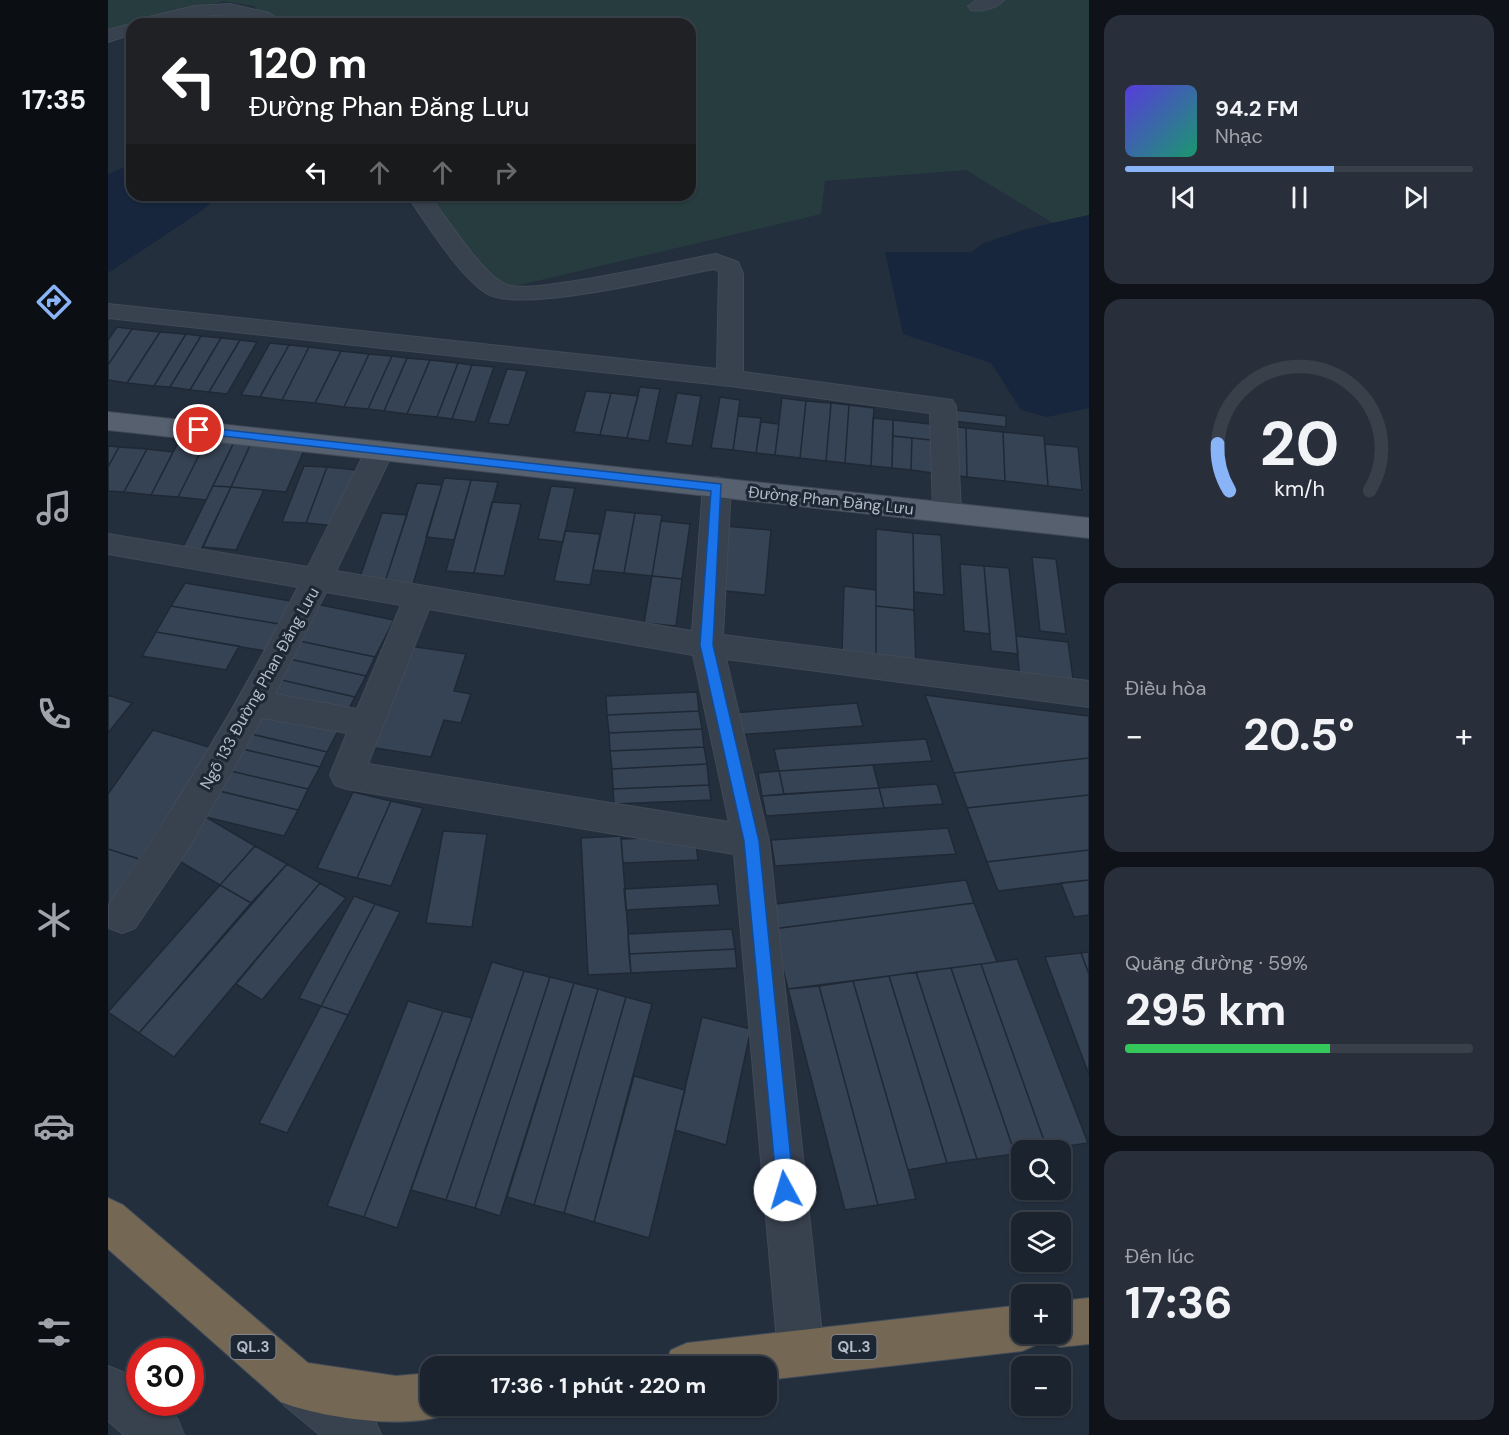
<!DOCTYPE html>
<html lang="vi">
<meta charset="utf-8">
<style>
:root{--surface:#1b232e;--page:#282f3a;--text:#f1f3f6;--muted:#a0a4aa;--line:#39404a;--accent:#8ab4f8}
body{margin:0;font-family:"DM Sans",sans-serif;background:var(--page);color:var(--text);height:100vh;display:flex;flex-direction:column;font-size:22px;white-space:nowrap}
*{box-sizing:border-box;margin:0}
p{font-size:20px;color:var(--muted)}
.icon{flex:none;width:33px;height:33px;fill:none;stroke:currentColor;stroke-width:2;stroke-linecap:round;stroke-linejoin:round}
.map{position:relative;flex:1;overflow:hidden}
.panel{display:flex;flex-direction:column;gap:15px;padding:15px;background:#0f1319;width:420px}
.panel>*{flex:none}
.hud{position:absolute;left:18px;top:18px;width:570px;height:183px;border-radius:18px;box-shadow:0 2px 4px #0004,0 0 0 2px var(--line);background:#202124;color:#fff;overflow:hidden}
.tools{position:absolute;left:903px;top:1140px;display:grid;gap:12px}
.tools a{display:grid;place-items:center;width:60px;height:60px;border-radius:12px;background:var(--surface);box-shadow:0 2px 4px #0004,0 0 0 2px var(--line);font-size:30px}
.speed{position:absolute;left:18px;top:1338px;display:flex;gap:12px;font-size:30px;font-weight:700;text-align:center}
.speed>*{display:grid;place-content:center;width:78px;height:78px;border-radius:50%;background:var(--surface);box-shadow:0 2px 4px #0004,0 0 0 2px var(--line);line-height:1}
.speed .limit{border:9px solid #d22;background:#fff;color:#111}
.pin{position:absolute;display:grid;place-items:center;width:51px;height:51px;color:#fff;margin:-26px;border:3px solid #fff;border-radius:50%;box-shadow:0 2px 6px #0007}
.me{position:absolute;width:66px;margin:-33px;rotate:354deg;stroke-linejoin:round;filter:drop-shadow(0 0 4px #0008)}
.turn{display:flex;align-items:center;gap:21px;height:126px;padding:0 24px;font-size:27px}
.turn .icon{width:78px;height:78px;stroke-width:2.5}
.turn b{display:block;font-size:42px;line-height:51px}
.lanes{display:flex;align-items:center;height:57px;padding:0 24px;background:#0003;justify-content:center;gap:30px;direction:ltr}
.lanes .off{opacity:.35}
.big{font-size:45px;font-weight:700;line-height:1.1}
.panel .tile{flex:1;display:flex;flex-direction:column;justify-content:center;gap:9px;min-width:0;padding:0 21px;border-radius:18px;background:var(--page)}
.panel .dial{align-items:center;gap:0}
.dial svg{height:156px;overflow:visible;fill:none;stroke:var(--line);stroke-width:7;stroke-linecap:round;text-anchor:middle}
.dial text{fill:var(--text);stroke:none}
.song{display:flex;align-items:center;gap:18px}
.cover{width:72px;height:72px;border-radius:9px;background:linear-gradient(135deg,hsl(250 70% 55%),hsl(160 70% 35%))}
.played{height:6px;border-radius:3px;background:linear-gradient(90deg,var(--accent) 60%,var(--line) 60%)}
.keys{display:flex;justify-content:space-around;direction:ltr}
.heat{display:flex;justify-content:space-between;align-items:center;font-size:33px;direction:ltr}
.charge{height:9px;border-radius:4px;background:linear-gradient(90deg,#34c759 59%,var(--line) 0)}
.trip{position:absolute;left:312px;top:1356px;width:357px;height:60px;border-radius:18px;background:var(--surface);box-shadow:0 2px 4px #0004,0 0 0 2px var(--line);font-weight:700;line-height:60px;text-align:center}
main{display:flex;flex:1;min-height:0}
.dock{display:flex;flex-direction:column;width:108px;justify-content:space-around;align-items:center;background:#0b0e12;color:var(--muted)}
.dock .icon{width:42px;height:42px}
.dock .on{color:var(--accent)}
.dock b{font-size:27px;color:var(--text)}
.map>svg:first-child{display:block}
.green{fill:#263c3f}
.water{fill:#17263c}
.building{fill:#364354;stroke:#1f2835;stroke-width:1.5}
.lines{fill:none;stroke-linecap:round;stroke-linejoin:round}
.minor-casing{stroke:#414a57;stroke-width:2}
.major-casing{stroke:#414a57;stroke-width:2}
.highway-casing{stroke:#434c59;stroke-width:2}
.minor{fill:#38414e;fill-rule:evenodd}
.major{fill:#56606e;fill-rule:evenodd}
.highway{fill:#746855;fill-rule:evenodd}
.route{fill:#1a73e8;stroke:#114b97;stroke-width:1.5}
.labels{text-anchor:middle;stroke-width:6;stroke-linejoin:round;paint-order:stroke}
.shield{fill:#1d2633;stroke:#878f9c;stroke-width:1.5}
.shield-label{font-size:15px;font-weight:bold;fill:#b4bcc9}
.street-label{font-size:16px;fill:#b4bcc9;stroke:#1d2633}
</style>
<main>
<nav class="dock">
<b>17:35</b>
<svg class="icon on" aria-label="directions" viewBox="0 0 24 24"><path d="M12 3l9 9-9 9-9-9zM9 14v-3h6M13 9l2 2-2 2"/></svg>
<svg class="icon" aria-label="music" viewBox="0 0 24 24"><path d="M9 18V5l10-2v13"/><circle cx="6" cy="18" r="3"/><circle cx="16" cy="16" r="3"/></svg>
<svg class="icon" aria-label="phone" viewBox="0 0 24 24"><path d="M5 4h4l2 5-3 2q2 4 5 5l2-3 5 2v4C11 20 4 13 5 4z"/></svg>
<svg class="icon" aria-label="climate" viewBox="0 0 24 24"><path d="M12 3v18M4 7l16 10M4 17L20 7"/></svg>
<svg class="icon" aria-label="car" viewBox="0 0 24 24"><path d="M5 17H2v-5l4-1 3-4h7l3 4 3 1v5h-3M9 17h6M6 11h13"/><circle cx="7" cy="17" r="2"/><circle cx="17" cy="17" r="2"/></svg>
<svg class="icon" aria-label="filters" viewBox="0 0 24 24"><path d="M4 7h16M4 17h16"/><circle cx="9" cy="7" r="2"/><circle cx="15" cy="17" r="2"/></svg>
</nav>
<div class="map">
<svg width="981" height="1435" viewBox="0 0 981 1435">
<rect width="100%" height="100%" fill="#242f3e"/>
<path class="green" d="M0 0H874L861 4 869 6 887 0H981V215L945 223 858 170 717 181 713 214 390 290 309 195H582V24H162L146 6 115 1 40 24H24L0 36Z"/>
<path class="water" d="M24 164V195H110L95 210 0 273V174Z
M981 215V408L939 417 913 410 883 363 795 334 777 252H863L876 243 918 229Z"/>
<path class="building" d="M9 327 24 329 0 365V340Z
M24 329 52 332 19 383 0 380V365Z
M52 332 78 334 46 386 19 383Z
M78 334 93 336 62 387 46 386Z
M93 336 113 338 82 390 62 387Z
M113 338 132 340 101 392 82 390Z
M132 340 149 342 119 394 101 392Z
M162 343 181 345 152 397 133 395Z
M181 345 201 347 174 400 152 397Z
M201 347 233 351 207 403 174 400Z
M233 351 261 354 236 407 207 403Z
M261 354 284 356 260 409 236 407Z
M284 356 299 358 276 411 260 409Z
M299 358 322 360 299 414 276 411Z
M322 360 350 363 329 417 299 414Z
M350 363 364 365 344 419 329 417Z
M364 365 386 367 367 422 344 419Z
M399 369 419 371 401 425 380 423Z
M532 387 552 389 541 441 519 438Z
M478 391 503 393 492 435 466 432Z
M503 393 530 396 519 438 492 435Z
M569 393 593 396 584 446 558 443Z
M612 397 632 400 625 450 603 448Z
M674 398 698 401 692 458 667 455Z
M698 401 723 403 718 461 692 458Z
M723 403 741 405 737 463 718 461Z
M741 405 766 408 763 466 737 463Z
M846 410 898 416V427L845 421Z
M630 416 653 418 648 453 625 450Z
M765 418 785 420 784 468 763 466Z
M785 420 832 425V441L785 436Z
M653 422 671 424 667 455 648 453Z
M840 426 858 428 859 477 840 474Z
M858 428 895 432 897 481 859 477Z
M895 432 936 436 940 486 897 481Z
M74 435 100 437 70 497 43 495Z
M785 436 804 438 803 470 784 468Z
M100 437 127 440 98 500 70 497Z
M804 438 832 441V474L803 470Z
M127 440 144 441 123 487 105 486Z
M144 441 198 446 178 492 123 487Z
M937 444 970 447 974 490 940 486Z
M0 446 11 447 0 467Z
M11 447 39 449 16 492 0 491V467Z
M39 449 65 452 43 495 16 492Z
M196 466 219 467 198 523 174 522Z
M219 467 249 470 228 526 198 523Z
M336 478 363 480 346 540 318 537Z
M363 480 390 482 366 573 338 571Z
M309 483 334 485 304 588 276 585Z
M105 486 123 487 92 552 73 551Z
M443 486 467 488 455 542 430 539Z
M123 487 156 490 128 550 95 547Z
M384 502 413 504 396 576 366 573Z
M498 510 527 513 516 573 485 570Z
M274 513 299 515 276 585 250 583Z
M527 513 554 515 544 576 516 573Z
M553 521 582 524 574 579 544 576Z
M617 526 663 530 657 595 609 590Z
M768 529 805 533 806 610 768 606Z
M457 531 492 534 482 585 446 581Z
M805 533 833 535 836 595 806 592Z
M924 557 948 559 958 634 932 631Z
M852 564 876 566 882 634 856 631Z
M876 566 901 568 910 654 883 651Z
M544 576 574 579 568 626 536 623Z
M77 583 189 602 177 625 63 606Z
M736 586 768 590V654L734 651Z
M208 604 286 620 267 657 187 640Z
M63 606 177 625 163 652 48 632Z
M768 606 806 610 808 666 768 654Z
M48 632 131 646 118 670 34 656Z
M908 636 960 642 966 686 912 680Z
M187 640 267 657 258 676 177 658Z
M294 645 358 654 346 691 363 694 353 723 336 720 323 757 255 746Z
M177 658 258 676 247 697 165 678Z
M165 678 247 697 237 716 154 698Z
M589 692 591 711 499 715 498 696Z
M0 695 24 703 0 733Z
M817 695 981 716V758L846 773Z
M749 703 755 726 629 735 623 713Z
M591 711 594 729 501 733 499 715Z
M146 713 230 731 219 752 135 732Z
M594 729 596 747 502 751 501 733Z
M45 730 104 748 31 859 0 849V794Z
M135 732 219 752 212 767 126 747Z
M818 739 824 761 671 771 666 749Z
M126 747 212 767 200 789 114 769Z
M596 747 599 764 504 769 502 751Z
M981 758V795L859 808 846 773Z
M599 764 601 785 505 789 504 769Z
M765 765 771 788 676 794 671 771Z
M114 769 200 789 190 810 103 789Z
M671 771 676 794 654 796 650 773Z
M829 784 835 804 776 808 771 788Z
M601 785 603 800 506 804 505 789Z
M771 788 776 808 658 816 654 796Z
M103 789 190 810 176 836 98 817Z
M245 792 283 801 249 878 209 868Z
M981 795V850L879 862 859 808Z
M283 801 315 808 283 886 249 878Z
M98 817 147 846 112 885 61 855Z
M840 828 848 854 667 866 663 840Z
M335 831 379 834 364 927 318 923Z
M513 836 523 973 480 975 473 838Z
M587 836 590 860 515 863 513 839Z
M147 846 179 864 143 903 112 885Z
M0 849 31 859 0 907Z
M981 850V880L890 891 879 862Z
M179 864 212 883 66 1057 31 1033Z
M858 880 866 903 665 929 660 905Z
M981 880V915L966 917 953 883Z
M212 883 238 898 154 1000 128 984Z
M609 884 612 905 518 910 516 889Z
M112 885 143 903 31 1033 0 1012Z
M246 896 267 904 213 1006 191 998Z
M866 903 889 962 680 989 665 929Z
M267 904 292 912 240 1015 213 1006Z
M624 929 627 949 521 954 520 934Z
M627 949 629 968 523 973 521 954Z
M981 952V974L973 953Z
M973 953 981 974V1075L937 957Z
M909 959 980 1143 939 1149 873 964Z
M384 962 416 971 338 1200 303 1190Z
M873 964 939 1149 914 1150 907 1154 843 968Z
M843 968 907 1154 869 1159 808 972Z
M416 971 442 977 367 1208 338 1200Z
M808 972 869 1159 839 1163 781 976Z
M781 976 839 1163 800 1170 745 981Z
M442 977 466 983 392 1216 367 1208Z
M745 981 800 1170 808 1199 770 1205 711 986Z
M466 983 490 989 426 1205 399 1197Z
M711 986 770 1205 737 1210 680 989Z
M490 989 518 997 456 1213 426 1205Z
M518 997 544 1004 486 1222 456 1213Z
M300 1001 335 1011 256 1217 219 1206Z
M213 1006 240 1015 179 1133 151 1123Z
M335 1011 364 1018 289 1228 256 1217Z
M594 1017 643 1029 618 1145 567 1130Z
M526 1076 577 1090 541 1238 486 1222Z"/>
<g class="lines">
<g class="minor-casing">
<path id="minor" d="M869 0H896C890 8 873 12 863 10L860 6Z
M122 4 161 13 178 24H155L136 17 105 15 54 24H24V34L0 42V30L26 23 28 20 87 6Z
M299 195H321C339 218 374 275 399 285 422 295 574 260 608 254L630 262 635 274V372L844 400 848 406 853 512 849 519 839 522 829 519 825 512 822 413 622 386 0 318V304L609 369 611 271 606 269C561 277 415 313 380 294 353 279 317 221 299 195Z
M272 441 282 444 286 450 228 571 584 631 595 487 599 480 609 477 619 480 623 487 615 635 981 681V707L618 659 661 841 716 1353 709 1369 693 1376 677 1369 670 1353 626 854 239 789 227 785 222 775 239 733 154 718 81 848 27 928 14 933 1 928V904C73 799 133 700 190 587L0 554V534L200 567 258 450 262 444ZM218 592 293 605 249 709 167 694ZM321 609 585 655 621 822 260 764Z
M193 1365 210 1371 266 1418 273 1435H212L176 1405 170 1388 176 1371Z
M0 1366 17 1373 32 1386V1402H51L69 1418 76 1435H16L0 1421Z"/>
</g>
<g class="major-casing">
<path id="major" d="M0 412 981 518V538L0 430Z"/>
</g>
<g class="highway-casing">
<path id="highway" d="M0 1198 15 1205 200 1363 288 1376 322 1373V1406H342L339 1414C299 1430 213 1418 173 1402L0 1249Z
M981 1298V1344L952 1347 936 1340 934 1335 930 1344 914 1351 658 1380V1366H556L563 1350 579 1343 914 1305V1334H952V1301Z"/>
</g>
<use href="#minor" class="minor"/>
<use href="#major" class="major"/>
<use href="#highway" class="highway"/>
</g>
<path class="route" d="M91 427 613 484 605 645 651 841 686 1190 684 1196 677 1199 671 1196 669 1190 636 841 592 645 603 491 87 433V428Z"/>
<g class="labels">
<g class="shield">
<rect x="122.5" y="1335" width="45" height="24" rx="4.5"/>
<rect x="723.5" y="1335" width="45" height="24" rx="4.5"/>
</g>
<g class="shield-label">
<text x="145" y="1352">QL.3</text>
<text x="746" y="1352">QL.3</text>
</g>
<g class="street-label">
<text transform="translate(723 500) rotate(6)" y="6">Đường Phan Đăng Lưu</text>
<text transform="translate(151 688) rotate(-61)" y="6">Ngõ 133 Đường Phan Đăng Lưu</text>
</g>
</g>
</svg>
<div class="tools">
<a><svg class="icon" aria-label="search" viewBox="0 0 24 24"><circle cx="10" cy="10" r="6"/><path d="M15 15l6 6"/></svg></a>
<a><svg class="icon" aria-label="layers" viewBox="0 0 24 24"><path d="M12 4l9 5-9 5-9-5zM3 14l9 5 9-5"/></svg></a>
<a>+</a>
<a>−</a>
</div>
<div class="speed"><div class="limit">30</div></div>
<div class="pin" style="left:91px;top:430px;background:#d93025"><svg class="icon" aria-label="arrive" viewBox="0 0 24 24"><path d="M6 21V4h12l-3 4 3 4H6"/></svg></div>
<svg class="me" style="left:677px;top:1190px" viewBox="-20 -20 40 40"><circle r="19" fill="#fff"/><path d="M0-13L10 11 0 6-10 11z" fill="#1a73e8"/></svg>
<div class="trip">17:36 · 1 phút · 220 m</div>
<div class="hud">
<div class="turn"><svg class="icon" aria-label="left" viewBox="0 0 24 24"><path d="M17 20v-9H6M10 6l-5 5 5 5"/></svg><div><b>120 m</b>Đường Phan Đăng Lưu</div></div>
<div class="lanes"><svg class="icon" aria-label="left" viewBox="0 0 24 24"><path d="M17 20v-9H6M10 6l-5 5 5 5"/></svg><svg class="icon off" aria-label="ahead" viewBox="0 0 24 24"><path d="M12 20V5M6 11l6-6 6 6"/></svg><svg class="icon off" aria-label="ahead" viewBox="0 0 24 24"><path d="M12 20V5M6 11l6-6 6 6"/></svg><svg class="icon off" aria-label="right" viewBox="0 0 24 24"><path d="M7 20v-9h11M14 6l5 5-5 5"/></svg></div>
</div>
</div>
<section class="panel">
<div class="tile">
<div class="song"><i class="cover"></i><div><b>94.2 FM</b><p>Nhạc</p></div></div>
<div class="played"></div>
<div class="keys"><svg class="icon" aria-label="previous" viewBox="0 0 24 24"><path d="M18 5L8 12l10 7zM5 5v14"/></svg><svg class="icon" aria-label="pause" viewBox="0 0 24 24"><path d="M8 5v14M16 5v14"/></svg><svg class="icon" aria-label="next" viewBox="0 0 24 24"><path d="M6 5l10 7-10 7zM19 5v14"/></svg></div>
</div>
<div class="tile dial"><svg viewBox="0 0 100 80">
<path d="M14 69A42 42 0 1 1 86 69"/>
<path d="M14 69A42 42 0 0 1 8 45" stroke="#8ab4f8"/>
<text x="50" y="56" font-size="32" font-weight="700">20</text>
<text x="50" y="72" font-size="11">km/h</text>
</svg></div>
<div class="tile"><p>Điều hòa</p>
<div class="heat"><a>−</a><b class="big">20.5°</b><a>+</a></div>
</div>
<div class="tile"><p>Quãng đường · 59%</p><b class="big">295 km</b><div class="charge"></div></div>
<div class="tile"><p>Đến lúc</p><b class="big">17:36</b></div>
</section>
</main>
